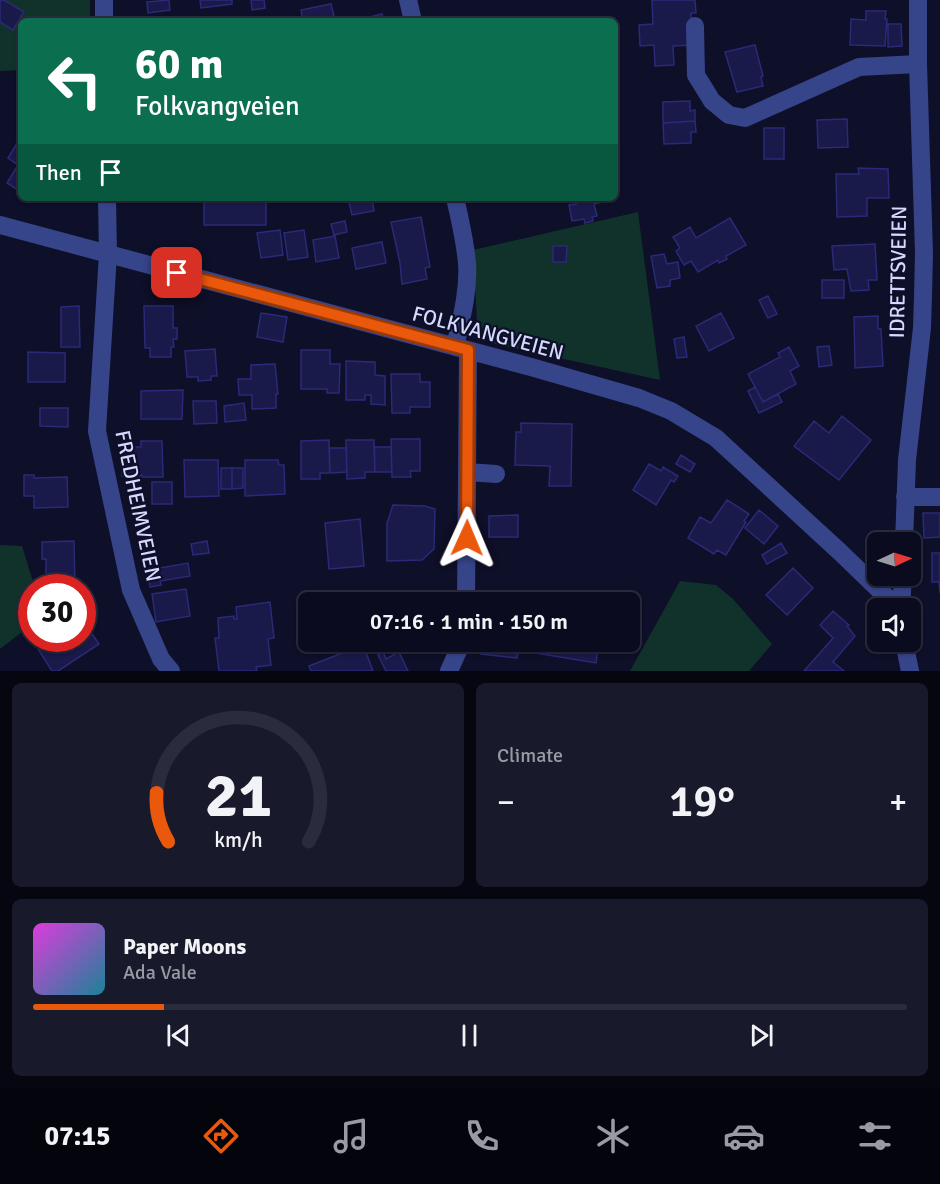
<!DOCTYPE html>
<meta charset="utf-8">
<style>
:root{--surface:#0a0b1e;--page:#18192b;--text:#f1f3f6;--muted:#999ba4;--line:#2a2b3c;--accent:#ea580c}
body{margin:0;font-family:Signika,sans-serif;background:var(--page);color:var(--text);height:100vh;display:flex;flex-direction:column;font-size:22px;white-space:nowrap}
*{box-sizing:border-box;margin:0}
p{font-size:20px;color:var(--muted)}
.icon{flex:none;width:33px;height:33px;fill:none;stroke:currentColor;stroke-width:2;stroke-linecap:round;stroke-linejoin:round}
.map{position:relative;height:671px;overflow:hidden}
.side{display:flex;flex-direction:column;gap:12px;padding:12px;background:#060610;flex:1}
.side>*{flex:none}
.top-card{position:absolute;left:18px;top:18px;width:600px;height:183px;border-radius:9px;box-shadow:0 2px 4px #0004,0 0 0 2px var(--line);background:#0b6e4f;color:#fff;overflow:hidden}
.needle{width:39px;rotate:86deg}
.buttons{position:absolute;left:867px;top:532px;display:grid;gap:12px}
.buttons a{display:grid;place-items:center;width:54px;height:54px;border-radius:9px;background:var(--surface);box-shadow:0 2px 4px #0004,0 0 0 2px var(--line);font-size:30px}
.speed{position:absolute;left:18px;top:574px;display:flex;gap:12px;font-size:30px;font-weight:700;text-align:center}
.speed>*{display:grid;place-content:center;width:78px;height:78px;border-radius:50%;background:var(--surface);box-shadow:0 2px 4px #0004,0 0 0 2px var(--line);line-height:1}
.speed .limit{border:9px solid #d22;background:#fff;color:#111}
.pin{position:absolute;display:grid;place-items:center;width:51px;height:51px;color:#fff;margin:-26px;border-radius:12px;box-shadow:0 3px 9px #0006}
.me{position:absolute;width:66px;margin:-33px;rotate:1deg;stroke-linejoin:round;filter:drop-shadow(0 0 4px #0008)}
.turn{display:flex;align-items:center;gap:21px;height:126px;padding:0 18px;font-size:27px}
.turn .icon{width:78px;height:78px;stroke-width:2.5}
.turn b{display:block;font-size:42px;line-height:51px}
.then{display:flex;align-items:center;height:57px;padding:0 18px;background:#0003;gap:12px;font-size:22px}
.big{font-size:45px;font-weight:600;line-height:1.1}
.side .tile{flex:1;display:flex;flex-direction:column;justify-content:center;gap:9px;min-width:0;padding:0 21px;border-radius:9px;background:var(--page)}
.side .dial{align-items:center;gap:0}
.dial svg{height:156px;overflow:visible;fill:none;stroke:var(--line);stroke-width:7;stroke-linecap:round;text-anchor:middle}
.dial text{fill:var(--text);stroke:none}
.song{display:flex;align-items:center;gap:18px}
.cover{width:72px;height:72px;border-radius:9px;background:linear-gradient(135deg,hsl(300 70% 55%),hsl(190 70% 35%))}
.played{height:6px;border-radius:3px;background:linear-gradient(90deg,var(--accent) 15%,var(--line) 15%)}
.keys{display:flex;justify-content:space-around;direction:ltr}
.heat{display:flex;justify-content:space-between;align-items:center;font-size:33px;direction:ltr}
.side .tiles{flex:1;display:grid;gap:12px;grid-template-columns:1fr 1fr}
.tile:last-child{grid-column:span 2}
.trip{position:absolute;left:298px;top:592px;width:342px;height:60px;border-radius:9px;background:var(--surface);box-shadow:0 2px 4px #0004,0 0 0 2px var(--line);font-weight:600;line-height:60px;text-align:center}
.dock{display:flex;height:96px;justify-content:space-around;align-items:center;background:#04040c;color:var(--muted)}
.dock .icon{width:42px;height:42px}
.dock .on{color:var(--accent)}
.dock b{font-size:27px;color:var(--text)}
.map>svg:first-child{display:block}
.green{fill:#11322a}
.building{fill:#19194a;stroke:#2a2a78;stroke-width:1.5}
.lines{fill:none;stroke-linecap:round;stroke-linejoin:round}
.minor{stroke:#36448a;stroke-width:18}
.route-casing{stroke:#983908;stroke-width:15}
.route{stroke:#ea580c;stroke-width:10}
.labels{text-anchor:middle;stroke-width:4.5;stroke-linejoin:round;paint-order:stroke}
.street-label{font-size:21px;fill:#d5d9ff;stroke:#0e0f28}
</style>
<div class="map">
<svg width="940" height="671" viewBox="0 0 940 671">
<rect width="100%" height="100%" fill="#0e0f28"/>
<path class="green" d="M0 0H90V21H21V70L0 71Z
M638 212 660 380 495 344 477 322 473 250Z
M0 545 22 546 35 588H32L31 625 0 649Z
M680 581 716 585 733 599 772 644 749 671H630Z"/>
<path class="building" d="M0 0H4L24 12 13 30 0 22Z
M169 0 170 10 148 13 147 2Z
M200 0H232V4L201 8Z
M251 0H264L265 8 252 10Z
M652 0H695L696 13H691L693 45 673 46 674 65 655 66 654 45 640 46 639 25 653 24Z
M331 4 334 16 314 21H303L301 10Z
M866 11H886L885 19H887L885 46 850 45 851 19 866 20Z
M382 14 384 21H353Z
M888 24H901L902 46 888 47Z
M755 45 763 76 761 77 763 86 737 92 725 52Z
M690 101V111L695 110V121L663 123V102Z
M847 119 848 147 818 148 817 120Z
M695 121 696 132H691V143L664 144 663 123Z
M764 128H784V159H764Z
M21 137V192L7 183 18 165 8 158Z
M858 168 888 169 889 198H867V216L837 217 836 174H859Z
M615 196 616 199 594 204 597 216 592 217 593 221 585 223 584 219 572 221 569 205 576 204 575 198H615Z
M204 198H266V225H204Z
M348 198H372L374 211 352 215Z
M421 217 430 267 425 268 427 279 402 284 400 263 391 222Z
M730 218 746 245 726 256 727 259 719 263 718 260 698 272 691 261 684 265 676 251 680 248 673 237 690 227 696 238Z
M345 221 347 232 334 235 331 224Z
M280 230 283 255 261 258 257 233Z
M304 230 308 257 288 260 284 233Z
M335 236 339 258 316 262 313 240Z
M382 242 386 263 356 269 352 248Z
M875 244 877 280H868L869 290 851 291 847 269 834 270 832 246Z
M553 246H567L566 262H553Z
M664 254 667 264 678 262 680 278 670 280V286L657 288 651 256Z
M822 280H844V298H822Z
M768 296 777 314 768 318 759 300Z
M79 306 80 347H61V307Z
M144 306H173V328H177V339H173L174 347H171V357H150V348H145Z
M261 313 287 317 283 342 257 337Z
M721 313 734 338 709 351 696 326Z
M878 316V329H881L883 366 855 368 854 317Z
M684 337 687 357 677 358 674 339Z
M829 346 832 365 819 367 817 347Z
M789 347 799 366 790 371 796 384 763 402 748 374 780 357 778 353Z
M215 349 217 376H211V380L198 381V377H187L185 351Z
M301 350H330V364H340L339 393H327V389H301Z
M28 352 65 353V382H28Z
M346 361 375 362V375L385 376V405L371 404V395H365V400H346Z
M275 364 278 394H276V408L252 409V395H239L238 379H251V365Z
M391 374H420V382H430V407H410V413H392Z
M755 387 763 402 778 394 782 402 759 413 748 391Z
M183 390 182 419H141V391Z
M193 401H216L217 423 194 424Z
M244 403 246 420 225 422 224 406Z
M40 408H68V427L40 426Z
M842 416 871 440 839 480 794 446 814 421 829 433Z
M521 423 572 424 571 486H549L550 466 515 465 516 432H521Z
M391 439H420V471H410L411 477H392Z
M329 440 330 473H320V479H301V441Z
M346 440H374L375 472H365V478L347 479Z
M141 441H162L163 477H142V475L139 476V478H128L127 476H122L121 447H141Z
M374 447H391L392 472H375Z
M329 448H346L347 472 330 473Z
M681 455 695 464 690 472 676 464Z
M184 460H218L219 496 185 497Z
M245 460H278L279 465H284L285 494 245 496Z
M649 464 661 471 663 467 678 476 674 482 671 480 656 505 633 490Z
M221 468H232V489H221Z
M232 468H243V488L232 489Z
M24 475H34V478L67 477 68 507 34 508V496H24Z
M152 482H172V504H152Z
M727 500 749 514 744 521 746 522 726 555 717 550 714 554 688 538 700 517 711 523Z
M393 505 425 506 435 509 434 549 422 560 387 561V523Z
M759 510 778 526 764 544 745 528Z
M923 513H940V537L924 538Z
M518 515V537H489V516Z
M360 519 364 566 329 569 325 523Z
M74 541 75 585H46V559H42V542Z
M207 541 209 553 193 555 191 544Z
M781 543 787 553 767 564 762 555Z
M932 553H940V593L939 582H932Z
M188 563 190 576 160 581 161 585 150 587 148 570Z
M793 568 813 588 787 615 766 595Z
M186 589 190 616 156 622 152 594Z
M554 594V603H519V597Z
M394 600H432V603H394Z
M270 602 274 638 268 639 271 665 256 667 257 671H219L215 638H219L218 618 234 616V619H237L236 607Z
M833 611 849 625 847 626 855 636 833 662 844 671H804L833 638 820 625Z
M82 619 99 644 58 671H52L38 649 52 639H82Z
M483 642H507L506 645 519 647 517 658 481 654Z
M525 642H599L596 663 523 651Z
M363 645 373 671H311L309 666Z
M383 652 386 659 399 652 408 671H386L378 655Z"/>
<g class="lines">
<path class="minor" d="M104 0V21
M408 0 413 21
M695 26 696 75 712 101 729 115 745 118 859 67 918 64
M107 198 108 254 97 431 131 590 161 659 171 671
M0 225 531 367 639 398 671 411 716 438 840 552 899 609
M455 347C461 320 469 291 467 263 465 241 460 219 455 198
M468 472 496 474
M905 497H940
M904 543 907 460 922 328 923 296 924 253 918 64V0
M466 603 468 350
M901 609 903 576
M904 642 910 671
M449 671 462 642"/>
</g>
<g class="lines">
<g class="route-casing">
<path id="route" d="M177 273 468 350 467 538"/>
</g>
<use href="#route" class="route"/>
</g>
<g class="labels">
<g class="street-label">
<text transform="translate(898 272) rotate(-89)" y="7">IDRETTSVEIEN</text>
<text transform="translate(488 333) rotate(15)" y="7">FOLKVANGVEIEN</text>
<text transform="translate(138 506) rotate(78)" y="7">FREDHEIMVEIEN</text>
</g>
</g>
</svg>
<div class="buttons">
<a><svg class="needle" viewBox="-14 -14 28 28"><path d="M0-13l5 13h-10z" fill="#e53935"/><path d="M0 13l5-13h-10z" fill="#999ba4"/></svg></a>
<a><svg class="icon" aria-label="sound" viewBox="0 0 24 24"><path d="M4 9h4l5-4v14l-5-4H4zM17 9q2 3 0 6"/></svg></a>
</div>
<div class="speed"><div class="limit">30</div></div>
<div class="pin" style="left:177px;top:273px;background:#d93025"><svg class="icon" aria-label="arrive" viewBox="0 0 24 24"><path d="M6 21V4h12l-3 4 3 4H6"/></svg></div>
<svg class="me" style="left:467px;top:538px" viewBox="-20 -20 40 40"><path d="M0-17L14 15 0 8-14 15z" fill="#ea580c" stroke="#fff" stroke-width="4"/></svg>
<div class="trip">07:16 · 1 min · 150 m</div>
<div class="top-card">
<div class="turn"><svg class="icon" aria-label="left" viewBox="0 0 24 24"><path d="M17 20v-9H6M10 6l-5 5 5 5"/></svg><div><b>60 m</b>Folkvangveien</div></div>
<div class="then">Then<svg class="icon" aria-label="arrive" viewBox="0 0 24 24"><path d="M6 21V4h12l-3 4 3 4H6"/></svg></div>
</div>
</div>
<section class="side">
<div class="tiles">
<div class="tile dial"><svg viewBox="0 0 100 80">
<path d="M14 69A42 42 0 1 1 86 69"/>
<path d="M14 69A42 42 0 0 1 8 44" stroke="#ea580c"/>
<text x="50" y="56" font-size="32" font-weight="700">21</text>
<text x="50" y="72" font-size="11">km/h</text>
</svg></div>
<div class="tile"><p>Climate</p>
<div class="heat"><a>−</a><b class="big">19°</b><a>+</a></div>
</div>
<div class="tile">
<div class="song"><i class="cover"></i><div><b>Paper Moons</b><p>Ada Vale</p></div></div>
<div class="played"></div>
<div class="keys"><svg class="icon" aria-label="previous" viewBox="0 0 24 24"><path d="M18 5L8 12l10 7zM5 5v14"/></svg><svg class="icon" aria-label="pause" viewBox="0 0 24 24"><path d="M8 5v14M16 5v14"/></svg><svg class="icon" aria-label="next" viewBox="0 0 24 24"><path d="M6 5l10 7-10 7zM19 5v14"/></svg></div>
</div>
</div>
</section>
<nav class="dock">
<b>07:15</b>
<svg class="icon on" aria-label="directions" viewBox="0 0 24 24"><path d="M12 3l9 9-9 9-9-9zM9 14v-3h6M13 9l2 2-2 2"/></svg>
<svg class="icon" aria-label="music" viewBox="0 0 24 24"><path d="M9 18V5l10-2v13"/><circle cx="6" cy="18" r="3"/><circle cx="16" cy="16" r="3"/></svg>
<svg class="icon" aria-label="phone" viewBox="0 0 24 24"><path d="M5 4h4l2 5-3 2q2 4 5 5l2-3 5 2v4C11 20 4 13 5 4z"/></svg>
<svg class="icon" aria-label="climate" viewBox="0 0 24 24"><path d="M12 3v18M4 7l16 10M4 17L20 7"/></svg>
<svg class="icon" aria-label="car" viewBox="0 0 24 24"><path d="M5 17H2v-5l4-1 3-4h7l3 4 3 1v5h-3M9 17h6M6 11h13"/><circle cx="7" cy="17" r="2"/><circle cx="17" cy="17" r="2"/></svg>
<svg class="icon" aria-label="filters" viewBox="0 0 24 24"><path d="M4 7h16M4 17h16"/><circle cx="9" cy="7" r="2"/><circle cx="15" cy="17" r="2"/></svg>
</nav>
